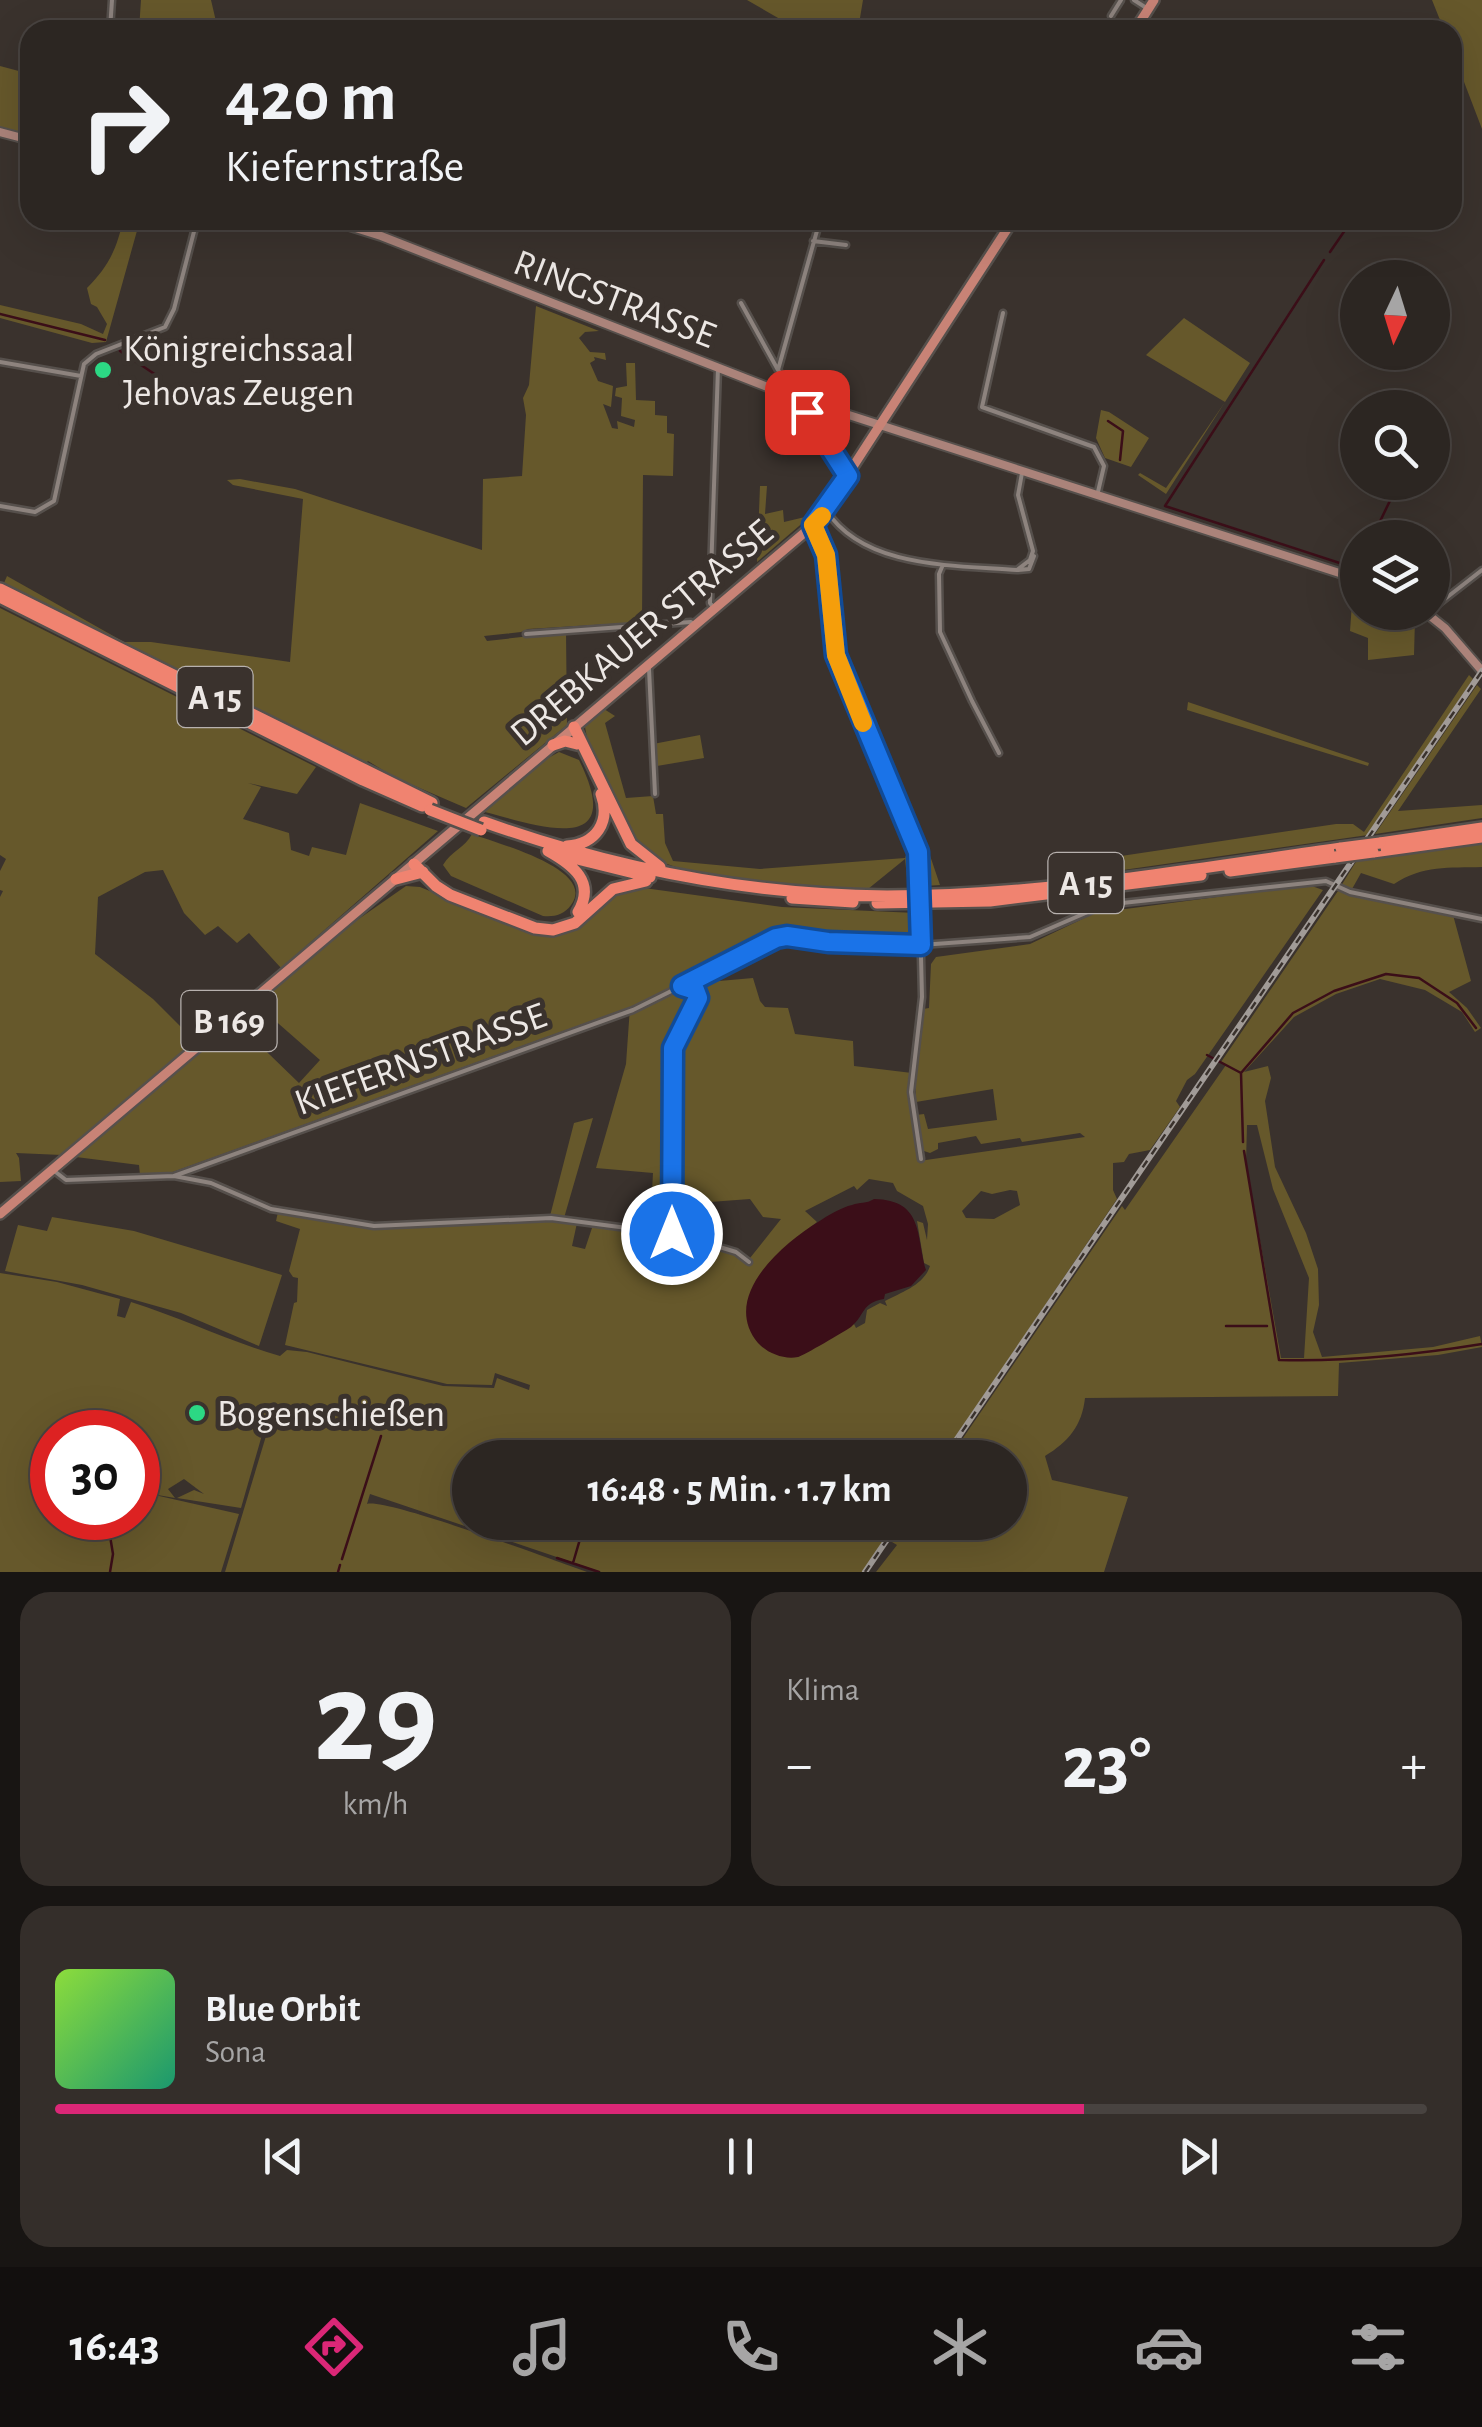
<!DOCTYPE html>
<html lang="de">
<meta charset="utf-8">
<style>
:root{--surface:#2c2622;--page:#342e2a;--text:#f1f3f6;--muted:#a6a5a5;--line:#484340;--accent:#db2777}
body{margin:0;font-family:"Alegreya Sans",sans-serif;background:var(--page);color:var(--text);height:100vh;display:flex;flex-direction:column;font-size:38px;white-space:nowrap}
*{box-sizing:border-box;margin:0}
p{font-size:32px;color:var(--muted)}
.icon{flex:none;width:55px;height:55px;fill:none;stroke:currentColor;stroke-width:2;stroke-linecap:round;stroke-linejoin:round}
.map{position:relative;height:1572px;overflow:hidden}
.side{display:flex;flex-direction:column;gap:20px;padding:20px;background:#181513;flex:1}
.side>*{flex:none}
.hud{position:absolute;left:20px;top:20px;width:1442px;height:210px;border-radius:30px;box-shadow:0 10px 40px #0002,0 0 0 2px var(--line);background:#2c2622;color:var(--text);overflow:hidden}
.needle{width:65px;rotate:184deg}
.fabs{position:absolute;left:1340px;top:260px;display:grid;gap:20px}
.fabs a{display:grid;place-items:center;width:110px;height:110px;border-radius:50%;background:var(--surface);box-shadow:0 10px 40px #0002,0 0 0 2px var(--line);font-size:50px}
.speed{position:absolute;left:30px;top:1410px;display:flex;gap:20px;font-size:50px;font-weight:700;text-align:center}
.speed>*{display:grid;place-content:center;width:130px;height:130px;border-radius:50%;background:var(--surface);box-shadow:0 10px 40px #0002,0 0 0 2px var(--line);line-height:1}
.speed .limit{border:15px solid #d22;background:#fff;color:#111}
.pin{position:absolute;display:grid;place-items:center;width:85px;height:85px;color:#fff;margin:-42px;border-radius:20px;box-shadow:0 5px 15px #0006}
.me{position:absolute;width:110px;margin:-55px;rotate:0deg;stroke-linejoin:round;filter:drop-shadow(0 0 8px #0008)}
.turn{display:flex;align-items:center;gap:35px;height:210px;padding:0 40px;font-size:45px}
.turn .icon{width:130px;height:130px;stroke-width:2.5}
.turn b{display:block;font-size:70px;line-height:85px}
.big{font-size:75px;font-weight:700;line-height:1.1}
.side .tile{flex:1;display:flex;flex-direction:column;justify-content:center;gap:15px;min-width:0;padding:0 35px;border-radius:30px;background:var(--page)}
.side .dial{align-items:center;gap:0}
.dial b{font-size:130px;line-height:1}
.song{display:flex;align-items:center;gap:30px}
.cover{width:120px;height:120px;border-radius:15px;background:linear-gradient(135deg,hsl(90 70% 55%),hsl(160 70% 35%))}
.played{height:10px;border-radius:5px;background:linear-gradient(90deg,var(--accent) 75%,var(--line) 75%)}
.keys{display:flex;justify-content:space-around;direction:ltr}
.heat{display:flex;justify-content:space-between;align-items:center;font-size:55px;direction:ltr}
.side .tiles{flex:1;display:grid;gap:20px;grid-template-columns:1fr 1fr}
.tile:last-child{grid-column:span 2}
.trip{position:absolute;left:452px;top:1440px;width:575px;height:100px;border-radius:50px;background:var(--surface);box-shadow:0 10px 40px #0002,0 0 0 2px var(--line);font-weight:700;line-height:100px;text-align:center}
.dock{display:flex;height:160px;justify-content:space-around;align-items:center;background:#120f0e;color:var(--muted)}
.dock .icon{width:70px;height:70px}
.dock .current{color:var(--accent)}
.dock b{font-size:45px;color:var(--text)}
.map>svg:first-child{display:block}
.green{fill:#66582b;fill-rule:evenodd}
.water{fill:#3b0e18}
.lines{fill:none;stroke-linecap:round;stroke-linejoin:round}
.stream{stroke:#3b0e18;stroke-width:2.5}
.minor-casing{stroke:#56504c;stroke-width:9}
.secondary-casing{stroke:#56504c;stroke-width:12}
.primary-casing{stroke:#56504c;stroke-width:14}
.motorway-casing{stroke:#56504c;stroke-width:16}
.minor{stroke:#8d837e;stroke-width:4}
.secondary{stroke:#ab837a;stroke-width:8}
.primary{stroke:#c88376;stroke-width:9}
.motorway{stroke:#f08370;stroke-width:11}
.rail-casing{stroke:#a19b97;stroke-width:6}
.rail{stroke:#3a322d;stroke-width:2.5;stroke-dasharray:8;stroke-linecap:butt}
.minor-bridge-casing{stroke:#56504c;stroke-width:9;stroke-linecap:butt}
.motorway-bridge-casing{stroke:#56504c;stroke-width:16;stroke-linecap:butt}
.minor-bridge{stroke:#8d837e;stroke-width:4}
.motorway-bridge{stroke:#f08370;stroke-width:11}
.route-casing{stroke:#114b97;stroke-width:25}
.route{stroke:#1a73e8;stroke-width:18}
.slow{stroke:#f59e0b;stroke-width:18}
.poi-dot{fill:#2cd884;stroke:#3a322d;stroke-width:4}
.labels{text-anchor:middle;stroke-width:10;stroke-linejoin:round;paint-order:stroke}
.shield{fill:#3a322d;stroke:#b7b1ae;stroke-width:2.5}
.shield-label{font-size:35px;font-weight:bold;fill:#ede8e5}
.street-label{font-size:38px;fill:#ede8e5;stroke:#3a322d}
.poi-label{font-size:38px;fill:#ede8e5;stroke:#3a322d;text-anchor:start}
</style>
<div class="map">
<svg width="1482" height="1572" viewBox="0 0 1482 1572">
<rect width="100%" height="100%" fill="#3a322d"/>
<path class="green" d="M141 0H211L218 30H139Z
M747 0H863L858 30H799Z
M1432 0H1482V129L1453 53 1452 30H1444Z
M0 66 30 74V110L24 133 0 127Z
M123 220H140L106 342 92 343 0 318V305L81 324 103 334 107 324 97 307 91 304 87 288C108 267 117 249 123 220Z
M536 306 599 331 585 332 579 338 590 352 605 353 606 360 594 357 595 360 590 363 598 381 613 386 611 407 603 404 612 428 618 429 617 421 634 427 635 420 621 416 622 398 615 396 616 388 627 386 626 363H635L636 400 655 401V415L667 416V433L674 434 673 476 643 475 642 622 528 629 521 632 484 636 487 641 566 632 567 725 466 808 394 777 368 761 364 765 4 583 7 576 124 642H151L290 662 303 499 233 485 227 480 240 479 295 489 482 550 483 479 522 476 526 415 523 398 529 385Z
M1184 318 1250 363 1166 494 1138 475 1140 473 1166 488 1225 402 1146 355Z
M1101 410 1109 412 1149 438 1131 467 1105 458 1096 438Z
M760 486H767L765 514 783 510 784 522 805 517 806 520 757 562Z
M1353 589 1357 590 1358 612 1406 613 1415 619 1414 655 1368 660V638L1350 631Z
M0 608 316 767 297 794 248 783 261 787 243 819 289 833 291 850 309 856 312 847 346 855 360 803 438 831 281 968 249 933 237 943 218 926 205 935 184 913 163 870 145 872 98 897 95 954 153 999 195 1041 62 1155 16 1153 19 1158 21 1181 0 1182V897L3 891 0 890V871L6 859 0 855Z
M841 655 922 832 940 885 908 887 905 859 868 889C820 885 680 884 647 852 622 828 604 775 588 743L585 727 604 709 615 716 605 723 626 798 653 796 656 814H663L665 843 673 861 760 869 905 858 907 853 831 658Z
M1469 675 1473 679 1368 835 1053 880 1051 875 1069 868 1084 869 1121 856 1336 824H1353L1364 832Z
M1477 685 1481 689 1398 811 1482 805V818L1375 834Z
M1188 702 1369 763 1368 766 1187 710Z
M700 735 704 758 657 766 653 744Z
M559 752 579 760C628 858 538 826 485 812L539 763Z
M472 834C495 843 598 869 571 905 564 915 554 917 543 916L451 876 443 865C451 851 465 848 472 834Z
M1482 843V867C1449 868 1423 865 1394 884L1361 873 1352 889 1341 886 1357 860Z
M1309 885 1323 890 1195 1074 1187 1080 1176 1101 1180 1107 1150 1150 1129 1154 1124 1162 1113 1163V1190L1117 1199 942 1457 470 1458V1522L898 1523 892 1530 889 1528 883 1543 862 1572H601L370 1494 367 1504C387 1498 555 1561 587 1572H225L266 1436 262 1435 241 1508 177 1498 194 1490 204 1494 184 1479 168 1489 175 1498 146 1493 239 1514 221 1572H0V1273L57 1282 120 1299 117 1316 125 1318 131 1302C182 1318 228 1341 280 1356L287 1350 307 1352 443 1386 494 1388 497 1378 529 1390 530 1385 495 1373 492 1385 447 1384 285 1345 294 1303 297 1302 298 1278 293 1277 289 1271 300 1229 276 1221 278 1212 373 1228 528 1218 577 1223 572 1246 585 1249 593 1225 695 1240 750 1258 781 1219 763 1217 750 1199 670 1205V1232L650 1229 653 1173 596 1168 626 1064 630 1007 170 1173 140 1175 139 1165 76 1157 235 1021 299 1083 320 1060 255 1003 337 934 406 886 420 887 533 933 554 936 574 931 615 896 644 888 782 907 916 913 919 944 829 942 787 935 709 970 708 982 753 978 760 1001 765 1007 788 1008 795 1034 853 1041 854 1066 912 1073 910 1094 919 1161 1085 1137 1080 1133 1022 1142 1020 1138 981 1144 976 1136 938 1143V1149L930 1153 921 1150 916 1115 924 1114 928 1129 997 1120 993 1089 916 1102 915 1072 923 1009 929 1008 931 964 936 957 1030 944 1095 913ZM869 1179 893 1183 897 1191 923 1206 928 1224 927 1240 923 1223 917 1221 924 1263 930 1266C924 1285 902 1292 885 1301L887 1306 880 1303 867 1310 865 1323 856 1328 854 1324 798 1357 768 1351 747 1317 749 1310 787 1246 817 1222 805 1211 854 1186 857 1190ZM1010 1190 1017 1191 1020 1205 994 1219 966 1218 962 1211 981 1191 992 1194ZM52 1432H138V1518H52Z
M1338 891 1453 915 1471 981 1449 992 1467 1008 1481 1028 1475 1032 1462 1012 1425 990 1380 979 1336 994 1294 1017 1244 1072 1268 1066 1271 1078 1265 1101 1275 1167 1306 1233 1318 1269 1319 1305 1313 1332 1322 1357 1433 1347 1480 1336 1482 1347 1438 1355 1339 1363 1338 1396 1085 1398C1082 1426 1068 1442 1045 1456L1052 1480 1128 1497 1104 1572H876L897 1545 892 1542 905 1523 1010 1522V1458L950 1457 1122 1206 1125 1210 1226 1065 1221 1062ZM1247 1125H1257L1273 1189 1309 1278 1304 1358H1281L1246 1162Z
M593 1118 564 1218 550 1216 574 1123Z
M52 1217 134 1231 282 1275 259 1346 181 1313 82 1285 5 1271 18 1225 47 1231Z"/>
<path class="water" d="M874 1199C924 1200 916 1236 926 1270L911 1286 885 1294 884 1299C861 1303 866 1314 851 1327 845 1331 803 1356 798 1357 784 1360 767 1353 758 1343 720 1297 782 1244 818 1222 827 1216 842 1207 852 1205 860 1202 866 1204 874 1199Z"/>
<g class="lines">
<path class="stream" d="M1330 252 1352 220
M1324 260 1165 506 1358 569
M0 314 105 340
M120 351 156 375
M1108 421 1123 431 1120 460
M1372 538 1399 482
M1207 1055 1241 1073 1243 1142
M1241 1073 1293 1013 1334 991 1386 974 1419 978 1457 1003 1476 1028
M1244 1151 1279 1360C1348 1362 1414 1355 1482 1344
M1226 1326H1267
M107 1518 113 1554 110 1572
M557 1558 599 1572
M342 1559 381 1436
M573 1563 585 1522
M338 1572 340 1565"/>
<g class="minor-casing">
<path id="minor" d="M1134 0 1148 9
M1111 16 1121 0
M110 30 112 0
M983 220 1008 228
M813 241 846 245
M741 303 778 370
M1003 313 982 407 1094 447 1104 466 1097 496
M0 362 81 376
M783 393 786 380 778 370 820 220
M808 401 809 416 848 474
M0 506 35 512 54 501 84 364 96 354 165 327 174 309 197 220
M826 510C864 569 955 565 1017 570L1030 560 1033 551 1018 495 1022 473
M813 525 825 555 836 655 912 836 918 852 920 886
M942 567 939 574 940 632 972 701 999 753
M1018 570 1029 569 1034 556
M713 607 710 603 718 368
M1432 609 1482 570
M526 634 691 622 695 625
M649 669 655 794
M920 917 922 997 911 1092 921 1159
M53 1170 66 1180 174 1176 211 1183 271 1209 374 1226 551 1218 680 1235 736 1252 749 1262
M174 1176 633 1010 776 939 787 936 829 943 921 945 1030 937 1104 905 1326 881 1350 892 1482 919
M672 1234 673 1048 698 998 695 990 682 986"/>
</g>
<g class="secondary-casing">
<path id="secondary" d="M0 132 30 140
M330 220 381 236 793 397 1358 579
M1425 612 1445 628 1482 671"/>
</g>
<g class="primary-casing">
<path id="primary" d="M1135 30 1154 0
M0 1214 817 522 1013 220"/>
</g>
<g class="motorway-casing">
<path id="motorway" d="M0 589 432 803
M0 597 363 780 422 806
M574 727 631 844 660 867
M553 745 565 741 577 744
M484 822C613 868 749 895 887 896 1039 896 1191 869 1341 848
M1380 843 1482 828
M567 846C596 844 611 822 601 794
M548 851C573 865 596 882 578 912
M1373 852 1482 837
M561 855 650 877
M414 864 436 886 450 895 535 928 553 930 575 923 613 889 646 881
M1230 871 1335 857
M396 879 423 872
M792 898 853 902
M877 903 990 901 1201 875"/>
</g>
<use href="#minor" class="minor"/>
<use href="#secondary" class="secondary"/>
<use href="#primary" class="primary"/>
<use href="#motorway" class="motorway"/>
<g class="rail-casing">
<path id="rail" d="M944 1458 1482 671
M865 1572 899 1522"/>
</g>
<use href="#rail" class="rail"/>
<g class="minor-bridge-casing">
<path id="minor-bridge" d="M920 886V917"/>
</g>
<g class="motorway-bridge-casing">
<path id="motorway-bridge" d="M430 810 481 830
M1341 848 1380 843
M1335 857 1373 852"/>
</g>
<use href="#minor-bridge" class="minor-bridge"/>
<use href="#motorway-bridge" class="motorway-bridge"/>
</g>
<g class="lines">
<g class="route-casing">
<path id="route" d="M672 1234 673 1048 698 998 695 990 682 986 776 938 787 936 828 942 921 945 918 852 836 655 826 555 813 525 848 476 807 412"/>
</g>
<use href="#route" class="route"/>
<path class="slow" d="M822 516 813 525 826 555 836 655 863 723"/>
</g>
<g class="poi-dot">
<circle cx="103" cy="370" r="10"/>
<circle cx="197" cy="1413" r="10"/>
</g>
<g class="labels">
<g class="shield">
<rect x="177.5" y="667" width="75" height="60" rx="8"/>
<rect x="1048.5" y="853" width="75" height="60" rx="8"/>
<rect x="181.5" y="991" width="95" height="60" rx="8"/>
</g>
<g class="shield-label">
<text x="215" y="709">A 15</text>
<text x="1086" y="895">A 15</text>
<text x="229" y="1033">B 169</text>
</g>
<g class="street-label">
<text transform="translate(615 298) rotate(21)" y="13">RINGSTRASSE</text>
<text transform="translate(641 632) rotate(-40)" y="13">DREBKAUER STRASSE</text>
<text transform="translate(420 1058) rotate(-20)" y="13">KIEFERNSTRASSE</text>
</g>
<g class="poi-label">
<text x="123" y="361">Königreichssaal<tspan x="123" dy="44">Jehovas Zeugen</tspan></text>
<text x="217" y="1426">Bogenschießen</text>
</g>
</g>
</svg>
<div class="fabs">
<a><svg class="needle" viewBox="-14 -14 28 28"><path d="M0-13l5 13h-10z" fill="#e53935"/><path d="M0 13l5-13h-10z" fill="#a6a5a5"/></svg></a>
<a><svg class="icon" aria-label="search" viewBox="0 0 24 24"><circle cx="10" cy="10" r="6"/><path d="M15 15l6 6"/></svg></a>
<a><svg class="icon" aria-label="layers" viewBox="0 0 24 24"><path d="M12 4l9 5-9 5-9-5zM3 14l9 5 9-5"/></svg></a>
</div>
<div class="speed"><div class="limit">30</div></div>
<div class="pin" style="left:807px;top:412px;background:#d93025"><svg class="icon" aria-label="arrive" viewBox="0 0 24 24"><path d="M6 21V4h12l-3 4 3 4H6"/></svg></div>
<svg class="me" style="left:672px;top:1234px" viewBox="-20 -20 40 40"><circle r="17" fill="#1a73e8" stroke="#fff" stroke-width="3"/><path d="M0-11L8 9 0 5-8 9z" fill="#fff"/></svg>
<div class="trip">16:48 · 5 Min. · 1.7 km</div>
<div class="hud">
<div class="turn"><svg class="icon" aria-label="right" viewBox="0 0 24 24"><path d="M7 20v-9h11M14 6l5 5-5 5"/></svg><div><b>420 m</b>Kiefernstraße</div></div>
</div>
</div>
<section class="side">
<div class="tiles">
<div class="tile dial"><b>29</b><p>km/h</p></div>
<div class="tile"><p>Klima</p>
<div class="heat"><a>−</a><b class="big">23°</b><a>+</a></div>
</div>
<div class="tile">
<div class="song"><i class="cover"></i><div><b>Blue Orbit</b><p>Sona</p></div></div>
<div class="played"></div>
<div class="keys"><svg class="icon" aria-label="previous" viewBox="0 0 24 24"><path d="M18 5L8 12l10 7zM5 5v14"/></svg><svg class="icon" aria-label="pause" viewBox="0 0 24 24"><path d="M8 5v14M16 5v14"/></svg><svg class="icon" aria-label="next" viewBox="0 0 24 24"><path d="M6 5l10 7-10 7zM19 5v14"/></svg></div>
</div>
</div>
</section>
<nav class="dock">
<b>16:43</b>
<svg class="icon current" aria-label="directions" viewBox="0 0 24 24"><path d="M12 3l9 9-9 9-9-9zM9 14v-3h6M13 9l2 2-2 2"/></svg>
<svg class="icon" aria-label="music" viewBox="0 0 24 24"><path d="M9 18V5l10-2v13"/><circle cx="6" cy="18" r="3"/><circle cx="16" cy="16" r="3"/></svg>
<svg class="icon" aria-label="phone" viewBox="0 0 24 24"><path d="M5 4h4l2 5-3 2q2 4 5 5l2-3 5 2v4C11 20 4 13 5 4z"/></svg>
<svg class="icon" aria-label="climate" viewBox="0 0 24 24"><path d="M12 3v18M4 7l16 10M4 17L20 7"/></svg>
<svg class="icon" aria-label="car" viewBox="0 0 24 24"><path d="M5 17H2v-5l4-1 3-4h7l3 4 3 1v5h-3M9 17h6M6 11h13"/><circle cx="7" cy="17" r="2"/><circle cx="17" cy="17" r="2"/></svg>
<svg class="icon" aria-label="filters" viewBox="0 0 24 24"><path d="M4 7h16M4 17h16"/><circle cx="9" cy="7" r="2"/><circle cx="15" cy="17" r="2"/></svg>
</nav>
